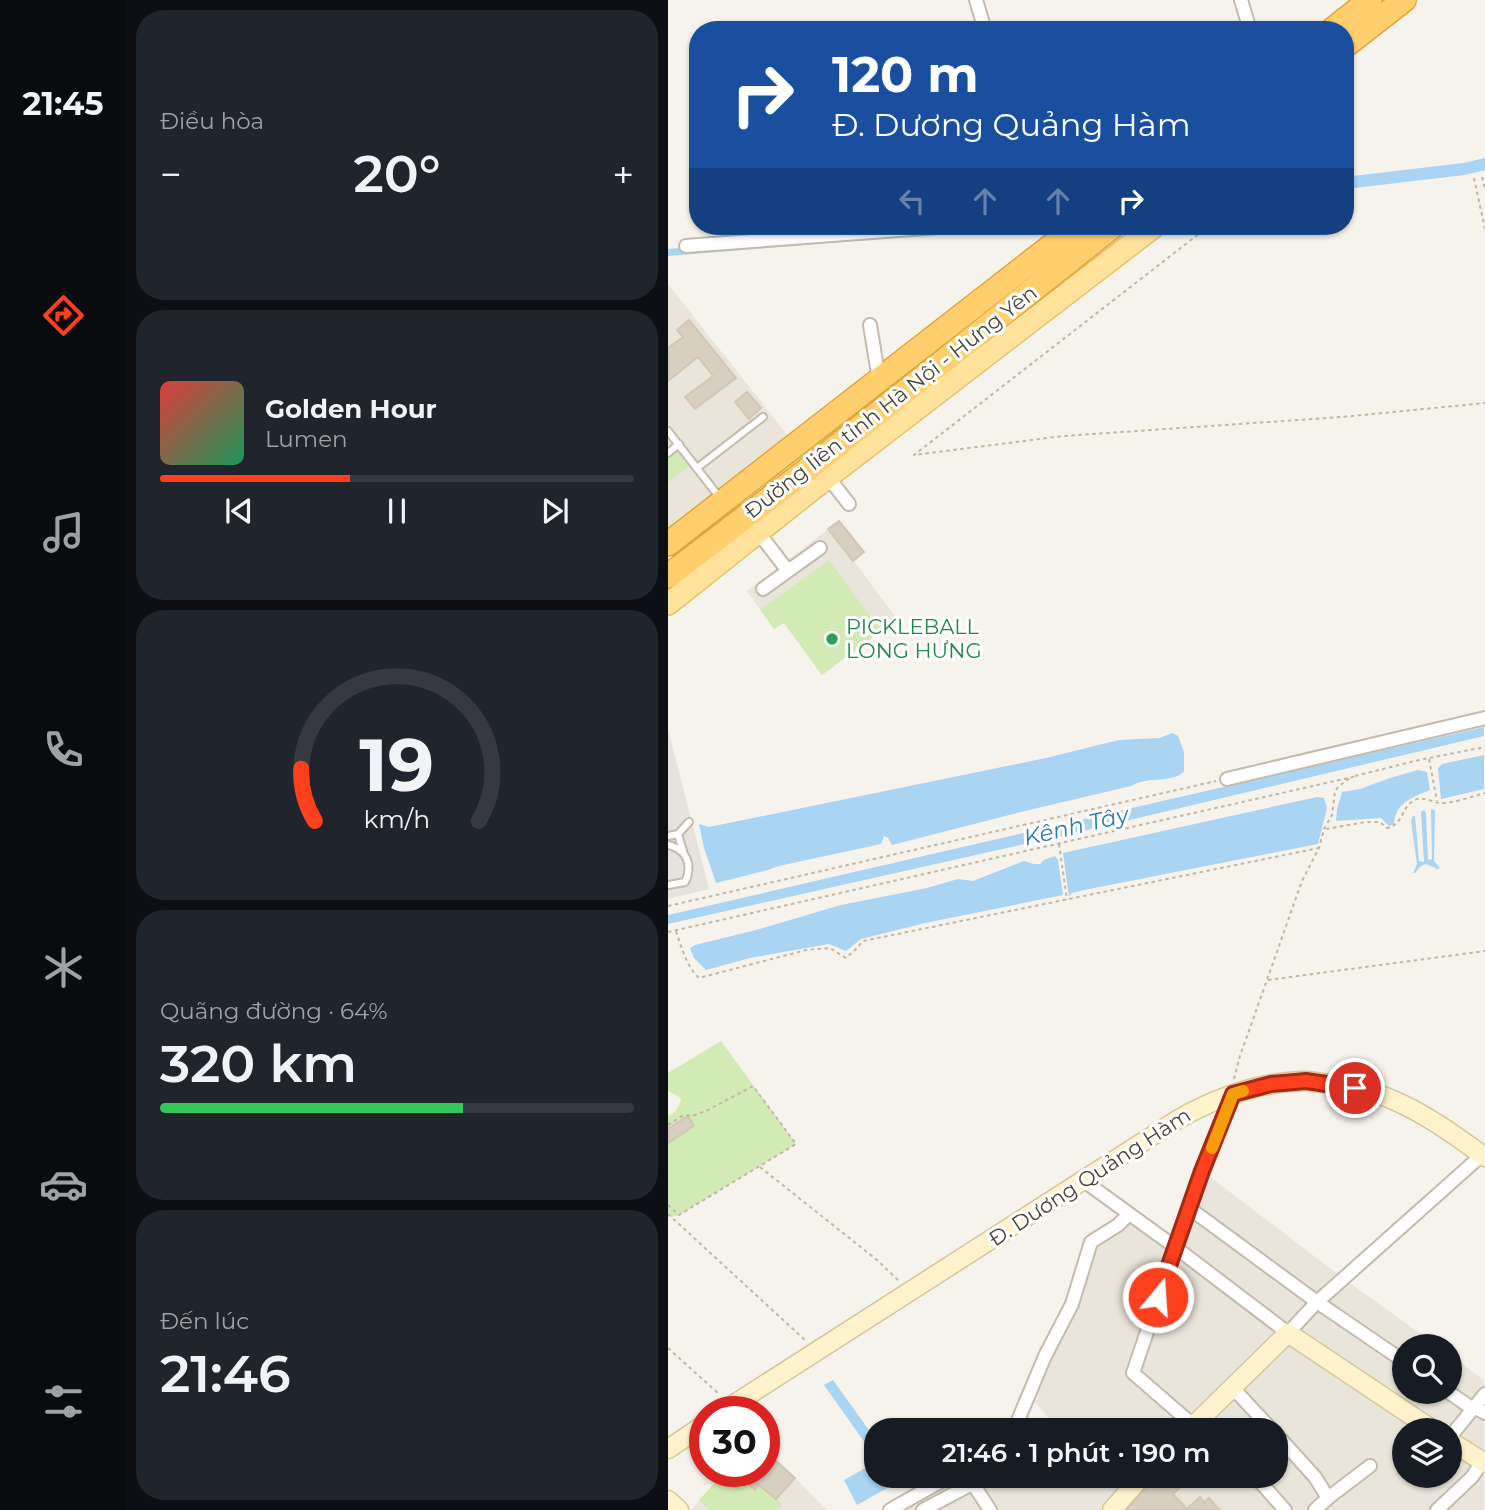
<!DOCTYPE html>
<html lang="vi">
<meta charset="utf-8">
<style>
:root{--surface:#171b24;--page:#20242c;--text:#f1f3f6;--muted:#9ea1a6;--line:#363941;--accent:#fc3f1d}
body{margin:0;font-family:Montserrat,sans-serif;background:var(--page);color:var(--text);height:100vh;display:flex;flex-direction:column;font-size:26px;white-space:nowrap}
*{box-sizing:border-box;margin:0}
p{font-size:23px;color:var(--muted)}
.icon{flex:none;width:38px;height:38px;fill:none;stroke:currentColor;stroke-width:2;stroke-linecap:round;stroke-linejoin:round}
.map{position:relative;flex:1;overflow:hidden}
.sheet{display:flex;flex-direction:column;gap:10px;padding:10px;background:#0d0f14;width:542px}
.sheet>*{flex:none}
.guide{position:absolute;left:21px;top:21px;width:665px;height:214px;border-radius:28px;box-shadow:0 2px 5px #0004;background:#1a4fa0;color:#fff;overflow:hidden}
.buttons{position:absolute;left:724px;top:1334px;display:grid;gap:14px}
.buttons a{display:grid;place-items:center;width:70px;height:70px;border-radius:50%;background:var(--surface);box-shadow:0 2px 5px #0004;font-size:35px}
.speed{position:absolute;left:21px;top:1396px;display:flex;gap:14px;font-size:35px;font-weight:700;text-align:center}
.speed>*{display:grid;place-content:center;width:91px;height:91px;border-radius:50%;background:var(--surface);box-shadow:0 2px 5px #0004;line-height:1}
.speed .limit{border:10px solid #d22;background:#fff;color:#111}
.pin{position:absolute;display:grid;place-items:center;width:60px;height:60px;color:#fff;margin:-30px;border:4px solid #fff;border-radius:50%;box-shadow:0 2px 7px #0007}
.me{position:absolute;width:77px;margin:-38px;rotate:18deg;stroke-linejoin:round;filter:drop-shadow(0 0 5px #0008)}
.turn{display:flex;align-items:center;gap:24px;height:147px;padding:0 28px;font-size:32px}
.turn .icon{width:91px;height:91px;stroke-width:2.5}
.turn b{display:block;font-size:49px;line-height:60px}
.lanes{display:flex;align-items:center;height:66px;padding:0 28px;background:#0003;justify-content:center;gap:35px;direction:ltr}
.lanes .off{opacity:.35}
.big{font-size:52px;font-weight:600;line-height:1.1}
.sheet .widget{flex:1;display:flex;flex-direction:column;justify-content:center;gap:10px;min-width:0;padding:0 24px;border-radius:28px;background:var(--page)}
.sheet .dial{align-items:center;gap:0}
.dial svg{height:182px;overflow:visible;fill:none;stroke:var(--line);stroke-width:7;stroke-linecap:round;text-anchor:middle}
.dial text{fill:var(--text);stroke:none}
.song{display:flex;align-items:center;gap:21px}
.cover{width:84px;height:84px;border-radius:10px;background:linear-gradient(135deg,hsl(0 70% 55%),hsl(150 70% 35%))}
.played{height:7px;border-radius:4px;background:linear-gradient(90deg,var(--accent) 40%,var(--line) 40%)}
.keys{display:flex;justify-content:space-around;direction:ltr}
.heat{display:flex;justify-content:space-between;align-items:center;font-size:38px;direction:ltr}
.charge{height:10px;border-radius:5px;background:linear-gradient(90deg,#34c759 64%,var(--line) 0)}
.trip{position:absolute;left:196px;top:1418px;width:424px;height:70px;border-radius:28px;background:var(--surface);box-shadow:0 2px 5px #0004;font-weight:600;line-height:70px;text-align:center}
main{display:flex;flex:1;min-height:0}
.menu{display:flex;flex-direction:column;width:126px;justify-content:space-around;align-items:center;background:#090b0e;color:var(--muted)}
.menu .icon{width:49px;height:49px}
.menu .on{color:var(--accent)}
.menu b{font-size:32px;color:var(--text)}
.map>svg:first-child{display:block}
.residential{fill:#eae5da;fill-rule:evenodd}
.industrial{fill:#e6e2dd}
.green{fill:#d2eab5}
.water{fill:#a9d4f2}
.lines{fill:none;stroke-linecap:round;stroke-linejoin:round}
.canal{stroke:#a9d4f2;stroke-width:12}
.building{fill:#d8cfc1;stroke:#d3c7b4;stroke-width:2}
.lane-casing{stroke:#c2bbae;stroke-width:10}
.street-casing{stroke:#c2bbae;stroke-width:16}
.secondary-casing{stroke:#d6c79b;stroke-width:21}
.primary-casing{stroke:#e6c16a;stroke-width:24}
.highway-casing{stroke:#e0a43c;stroke-width:26}
.path{stroke:#c4b79f;stroke-width:2;stroke-dasharray:3.5 3.5;stroke-linecap:butt}
.lane{stroke:#fff;stroke-width:6}
.street{stroke:#fff;stroke-width:12}
.secondary{stroke:#fff3cd;stroke-width:18}
.primary{stroke:#ffe39c;stroke-width:21}
.highway{stroke:#ffcf6e;stroke-width:23}
.route-casing{stroke:#a42913;stroke-width:18}
.route{stroke:#fc3f1d;stroke-width:12}
.slow{stroke:#f59e0b;stroke-width:12}
.leisure-dot{fill:#2e9e5b;stroke:#fff;stroke-width:2.5}
.labels{text-anchor:middle;stroke-width:6;stroke-linejoin:round;paint-order:stroke}
.street-label{font-size:21px;fill:#4b4439;stroke:#fff}
.leisure-label{font-size:21px;fill:#27864d;stroke:#fff;text-anchor:start}
.water-label{font-size:23px;font-style:italic;fill:#2e7ab2;stroke:#fff}
</style>
<main>
<nav class="menu">
<b>21:45</b>
<svg class="icon on" aria-label="directions" viewBox="0 0 24 24"><path d="M12 3l9 9-9 9-9-9zM9 14v-3h6M13 9l2 2-2 2"/></svg>
<svg class="icon" aria-label="music" viewBox="0 0 24 24"><path d="M9 18V5l10-2v13"/><circle cx="6" cy="18" r="3"/><circle cx="16" cy="16" r="3"/></svg>
<svg class="icon" aria-label="phone" viewBox="0 0 24 24"><path d="M5 4h4l2 5-3 2q2 4 5 5l2-3 5 2v4C11 20 4 13 5 4z"/></svg>
<svg class="icon" aria-label="climate" viewBox="0 0 24 24"><path d="M12 3v18M4 7l16 10M4 17L20 7"/></svg>
<svg class="icon" aria-label="car" viewBox="0 0 24 24"><path d="M5 17H2v-5l4-1 3-4h7l3 4 3 1v5h-3M9 17h6M6 11h13"/><circle cx="7" cy="17" r="2"/><circle cx="17" cy="17" r="2"/></svg>
<svg class="icon" aria-label="filters" viewBox="0 0 24 24"><path d="M4 7h16M4 17h16"/><circle cx="9" cy="7" r="2"/><circle cx="15" cy="17" r="2"/></svg>
</nav>
<section class="sheet">
<div class="widget"><p>Điều hòa</p>
<div class="heat"><a>−</a><b class="big">20°</b><a>+</a></div>
</div>
<div class="widget">
<div class="song"><i class="cover"></i><div><b>Golden Hour</b><p>Lumen</p></div></div>
<div class="played"></div>
<div class="keys"><svg class="icon" aria-label="previous" viewBox="0 0 24 24"><path d="M18 5L8 12l10 7zM5 5v14"/></svg><svg class="icon" aria-label="pause" viewBox="0 0 24 24"><path d="M8 5v14M16 5v14"/></svg><svg class="icon" aria-label="next" viewBox="0 0 24 24"><path d="M6 5l10 7-10 7zM19 5v14"/></svg></div>
</div>
<div class="widget dial"><svg viewBox="0 0 100 80">
<path d="M14 69A42 42 0 1 1 86 69"/>
<path d="M14 69A42 42 0 0 1 8 46" stroke="#fc3f1d"/>
<text x="50" y="56" font-size="32" font-weight="700">19</text>
<text x="50" y="72" font-size="11">km/h</text>
</svg></div>
<div class="widget"><p>Quãng đường · 64%</p><b class="big">320 km</b><div class="charge"></div></div>
<div class="widget"><p>Đến lúc</p><b class="big">21:46</b></div>
</section>
<div class="map">
<svg width="817" height="1510" viewBox="0 0 817 1510">
<rect width="100%" height="100%" fill="#f6f3ec"/>
<path class="residential" d="M0 284 120 436 0 529Z
M171 521 196 552 186 561 229 619 154 675 116 623 106 629 79 591Z
M534 1171 675 1278 769 1346H737V1391H782V1355L816 1380V1510H222L284 1475H607V1430H392L360 1395 423 1242 461 1214 507 1247ZM737 1430H782V1475H737Z
M96 1450 127 1478 159 1510H23L57 1472H96Z"/>
<path class="industrial" d="M0 729 41 889 0 899Z"/>
<path class="green" d="M422 226H431L88 495H82L80 490Z
M8 449 21 466 0 483V455Z
M161 560 213 631 154 675 116 623 106 629 92 610Z
M53 1041 128 1144 11 1215 3 1217 0 1214V1116C9 1112 11 1107 13 1098L0 1091V1073Z
M57 1472H77L83 1477 78 1483 87 1490 91 1485 114 1504 108 1510H42L31 1500Z"/>
<path class="water" d="M262 226H373L0 256V249Z
M816 727V736L428 828 0 924V915Z
M504 733 510 736 516 752V772C500 784 479 776 463 786L357 811 224 845 220 838 216 836 213 844 111 866 100 870 48 883 36 848 31 824 41 827 378 758 451 740 492 738Z
M816 755V789L773 799 770 768 774 764Z
M750 770 759 772 762 790C745 797 727 803 726 824L721 826 713 818 668 821 669 809 674 792 692 789 722 778Z
M649 797 656 798 659 808 650 844 416 890 404 893 401 897 395 853Z
M763 809 767 810 766 861 772 868 769 869 758 864 753 866 747 873H745L749 864 743 821 745 816H747L751 861 756 862 753 812 756 810 758 813 760 860 764 859Z
M387 856 390 860 395 895 257 923 193 939 178 951 161 944 82 958 38 970 26 958 22 948 27 945 88 930 173 905 259 888 290 879 305 881 356 861 366 864H372L376 860Z
M165 1380 208 1440V1447L202 1450 156 1385Z
M208 1451V1475H235L237 1478 189 1505 176 1480 206 1463 203 1454Z"/>
<g class="lines">
<path class="canal" d="M677 183 796 169 817 164"/>
</g>
<path class="building" d="M21 320 68 378 27 409 17 397 45 376 30 357 0 381V348L15 337 9 330Z
M79 392 93 408 81 419 67 402Z
M171 521 196 552 185 561 160 529Z
M20 1116 26 1126 0 1143V1129Z
M96 1450 127 1478 108 1499 91 1485 87 1490 78 1482 83 1477 77 1472H96Z
M488 1475H525L505 1494 519 1509 532 1497 536 1502 541 1498 552 1510H459Z"/>
<g class="lines">
<g class="lane-casing">
<path id="lane" d="M0 431 52 498
M0 453 11 444
M29 468 95 417
M10 834 21 822
M0 836 10 834 15 851
M0 845C19 849 25 865 17 882L0 885"/>
</g>
<g class="street-casing">
<path id="street" d="M308 0 317 30
M573 0 582 30
M18 246 284 226
M202 325 211 380
M160 477 181 504
M90 532 120 571
M95 589 152 548
M559 779 817 718
M416 1181 507 1247 620 1333 649 1302 814 1155
M521 1208 649 1302 737 1362
M564 1387 604 1430
M779 1391 805 1409H810L817 1413
M525 1425 465 1373 521 1208 565 1094
M346 1430 377 1356 404 1304 423 1242 450 1225 461 1214
M607 1433 647 1477 660 1498
M782 1437 817 1394
M586 1475 617 1510
M222 1510 284 1475
M255 1510 302 1485 307 1487 322 1510
M647 1510 660 1498 702 1466
M769 1510 804 1477 814 1462"/>
</g>
<g class="secondary-casing">
<path id="secondary" d="M54 1412 509 1120C547 1098 592 1082 636 1081 648 1081 662 1085 674 1086 691 1089 710 1093 725 1100 758 1114 788 1136 817 1157
M521 1430 620 1333 765 1430
M782 1441 817 1463
M0 1449 37 1424
M0 1500 11 1510
M444 1510 475 1475"/>
</g>
<g class="primary-casing">
<path id="primary" d="M0 604 160 477 487 226"/>
</g>
<g class="highway-casing">
<path id="highway" d="M664 30 702 0
M677 46 736 0
M0 544 409 226
M0 576 135 473 445 226"/>
</g>
<path class="path" d="M814 177 817 189
M806 178 817 229
M541 226 246 455 395 436 674 417 817 403
M761 759 769 801
M687 776 751 760 817 747
M658 829 698 822H712L719 828C736 824 733 808 745 801 754 795 763 802 772 803 784 804 805 796 817 793
M391 844 399 900
M0 906 548 781
M8 931C14 949 18 965 31 978L138 950 162 948 178 958 187 950 195 941 651 848
M0 932 689 776
M600 980 817 951
M566 1079 572 1056 634 881 651 848 656 829 664 815 667 791 671 786 682 778
M0 1125 14 1116 27 1115 40 1110 85 1086 128 1144 11 1215 0 1205
M92 1167 209 1260 231 1281
M0 1214 138 1341
M0 1348 51 1394"/>
<use href="#lane" class="lane"/>
<use href="#street" class="street"/>
<use href="#secondary" class="secondary"/>
<use href="#primary" class="primary"/>
<use href="#highway" class="highway"/>
</g>
<g class="lines">
<g class="route-casing">
<path id="route" d="M490 1297 534 1171 565 1094 603 1084 638 1081 687 1088"/>
</g>
<use href="#route" class="route"/>
<path class="slow" d="M544 1148 565 1094 575 1091"/>
</g>
<circle class="leisure-dot" cx="164" cy="639" r="7"/>
<g class="labels">
<g class="street-label">
<text transform="translate(223 402) rotate(-38)" y="7">Đường liên tỉnh Hà Nội - Hưng Yên</text>
<text transform="translate(422 1177) rotate(-33)" y="7">Đ. Dương Quảng Hàm</text>
</g>
<g class="leisure-label">
<text x="178" y="634">PICKLEBALL<tspan x="178" dy="24">LONG HƯNG</tspan></text>
</g>
<g class="water-label">
<text transform="translate(408 826) rotate(-13)" y="8">Kênh Tây</text>
</g>
</g>
</svg>
<div class="buttons">
<a><svg class="icon" aria-label="search" viewBox="0 0 24 24"><circle cx="10" cy="10" r="6"/><path d="M15 15l6 6"/></svg></a>
<a><svg class="icon" aria-label="layers" viewBox="0 0 24 24"><path d="M12 4l9 5-9 5-9-5zM3 14l9 5 9-5"/></svg></a>
</div>
<div class="speed"><div class="limit">30</div></div>
<div class="pin" style="left:687px;top:1088px;background:#d93025"><svg class="icon" aria-label="arrive" viewBox="0 0 24 24"><path d="M6 21V4h12l-3 4 3 4H6"/></svg></div>
<svg class="me" style="left:490px;top:1297px" viewBox="-20 -20 40 40"><circle r="17" fill="#fc3f1d" stroke="#fff" stroke-width="3"/><path d="M0-11L8 9 0 5-8 9z" fill="#fff"/></svg>
<div class="trip">21:46 · 1 phút · 190 m</div>
<div class="guide">
<div class="turn"><svg class="icon" aria-label="right" viewBox="0 0 24 24"><path d="M7 20v-9h11M14 6l5 5-5 5"/></svg><div><b>120 m</b>Đ. Dương Quảng Hàm</div></div>
<div class="lanes"><svg class="icon off" aria-label="left" viewBox="0 0 24 24"><path d="M17 20v-9H6M10 6l-5 5 5 5"/></svg><svg class="icon off" aria-label="ahead" viewBox="0 0 24 24"><path d="M12 20V5M6 11l6-6 6 6"/></svg><svg class="icon off" aria-label="ahead" viewBox="0 0 24 24"><path d="M12 20V5M6 11l6-6 6 6"/></svg><svg class="icon" aria-label="right" viewBox="0 0 24 24"><path d="M7 20v-9h11M14 6l5 5-5 5"/></svg></div>
</div>
</div>
</main>
